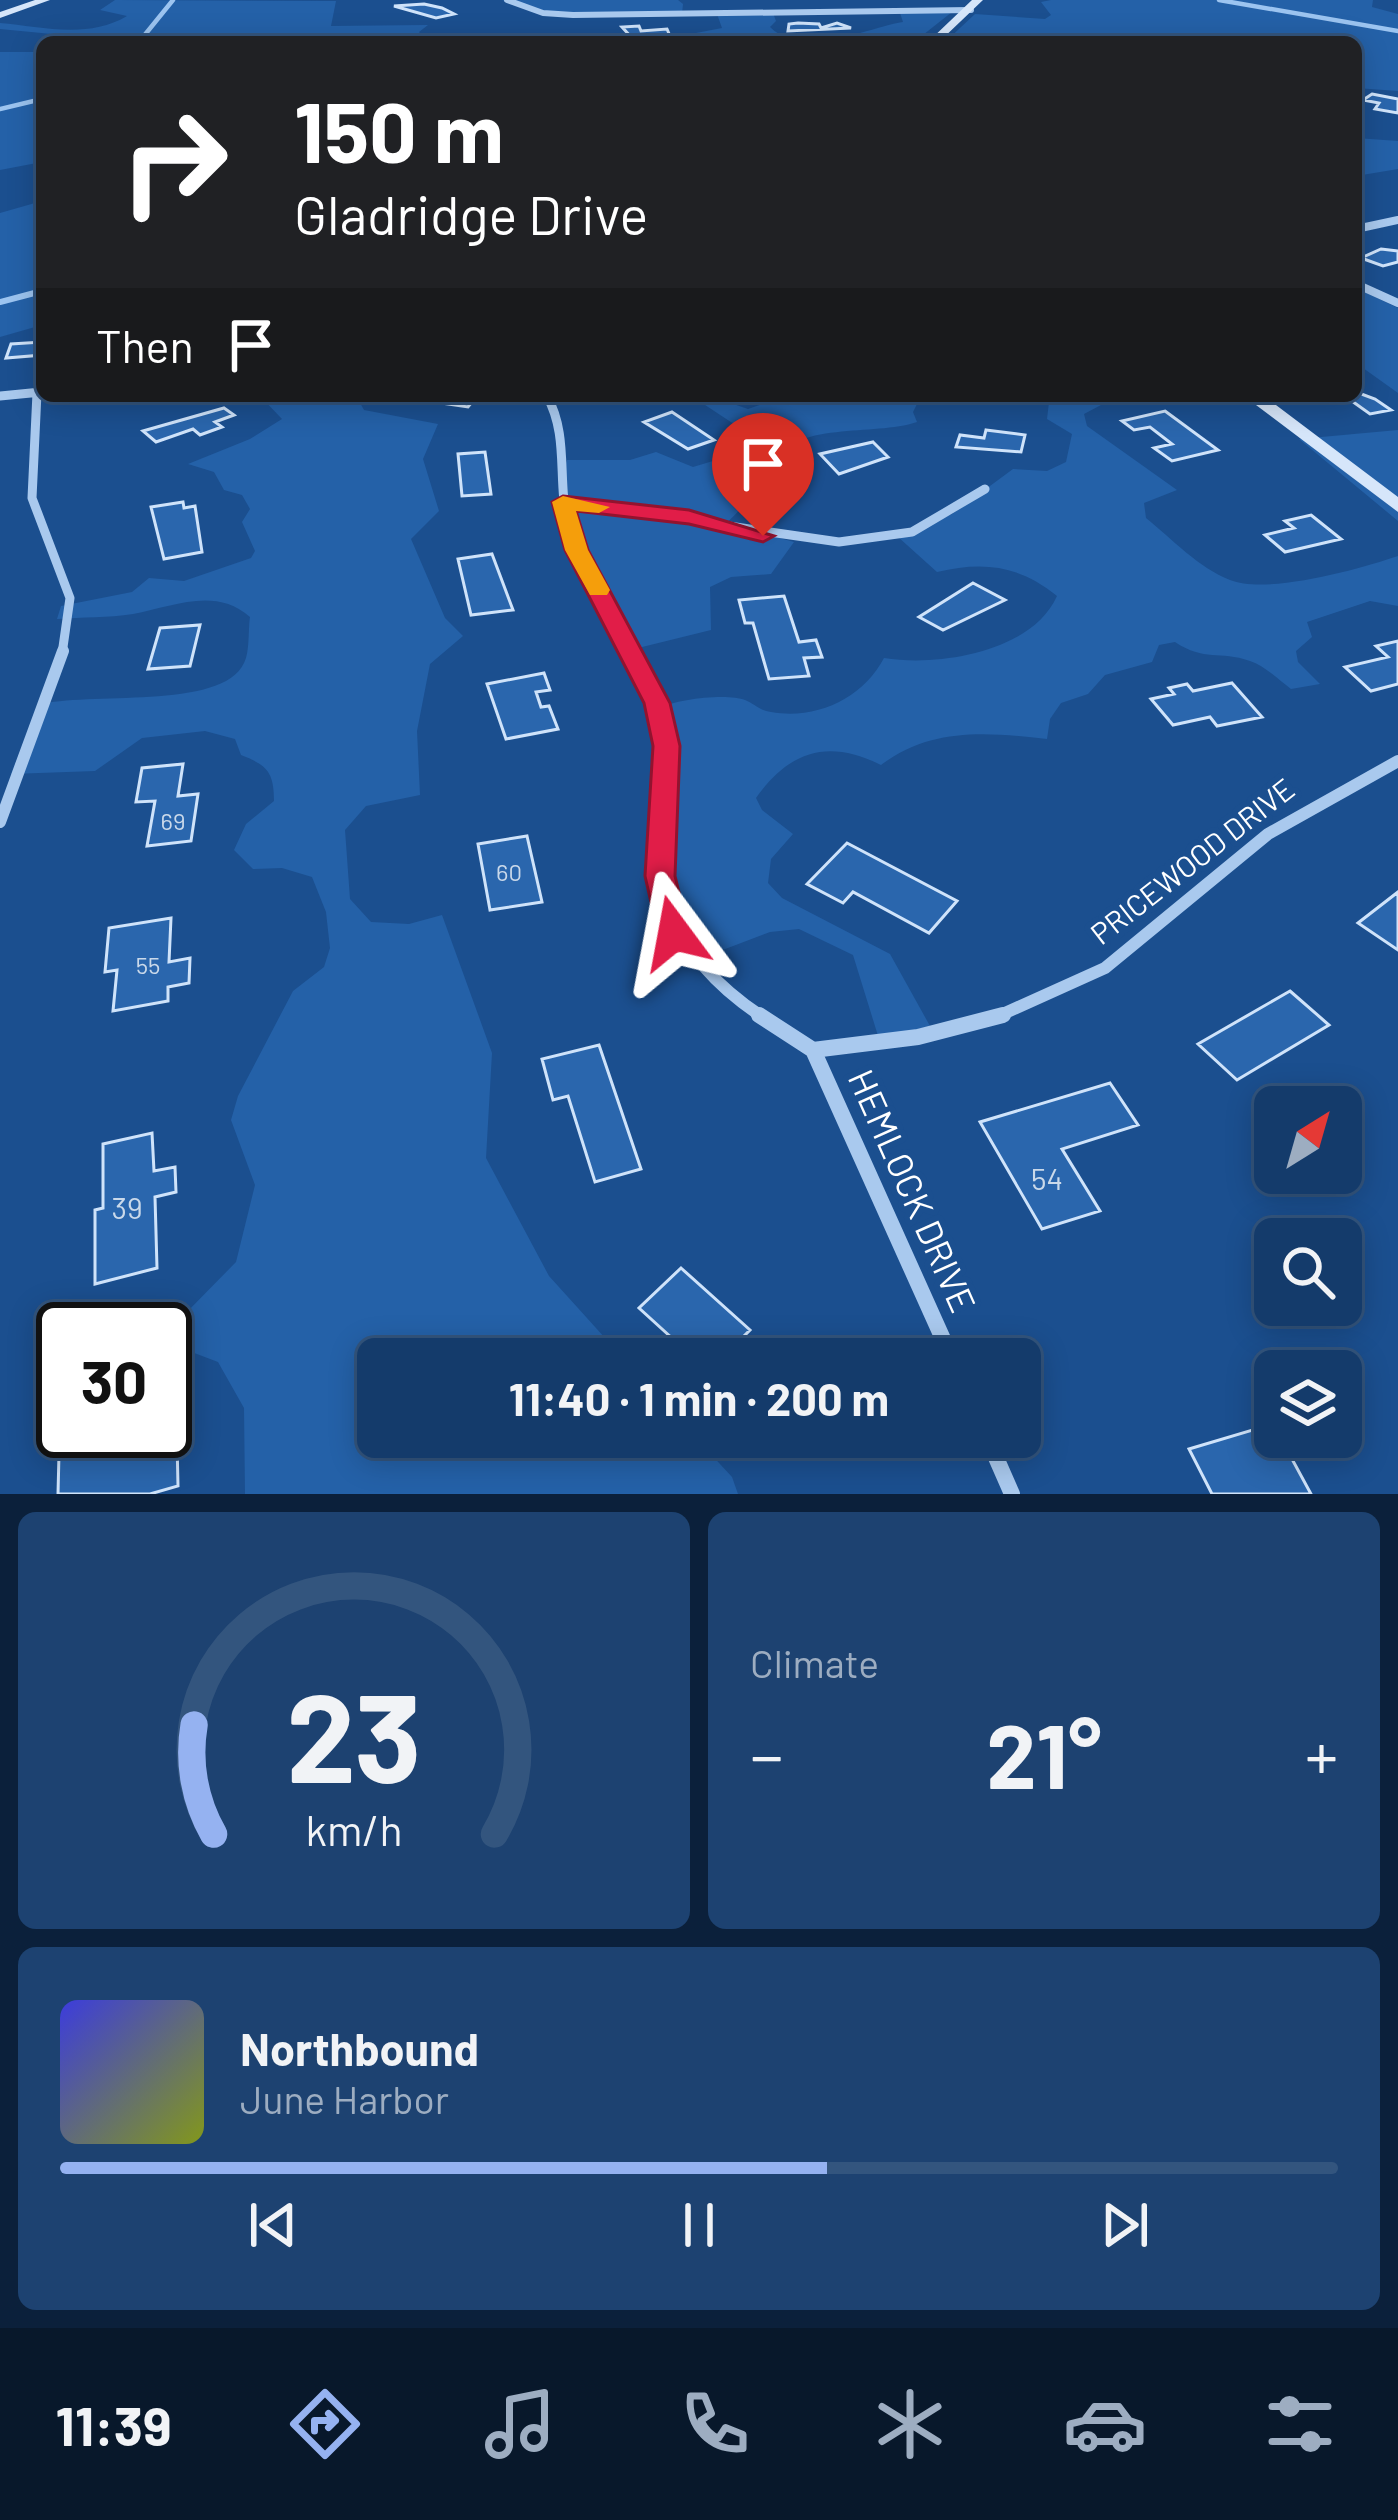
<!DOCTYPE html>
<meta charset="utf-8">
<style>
:root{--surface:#143b6b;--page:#1d4271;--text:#f1f3f6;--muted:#9dadc1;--line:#33557e;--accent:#95b2f1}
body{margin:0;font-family:Barlow,sans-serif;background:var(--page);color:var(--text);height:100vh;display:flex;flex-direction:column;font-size:45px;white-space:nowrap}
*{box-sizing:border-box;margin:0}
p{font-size:39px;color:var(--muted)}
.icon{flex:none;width:66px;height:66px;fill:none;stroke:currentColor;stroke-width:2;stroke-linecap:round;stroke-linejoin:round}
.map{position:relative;height:1494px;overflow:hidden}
.sheet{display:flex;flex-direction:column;gap:18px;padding:18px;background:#0b203b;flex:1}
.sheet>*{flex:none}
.guide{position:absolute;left:36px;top:36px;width:1326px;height:366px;border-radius:18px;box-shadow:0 6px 30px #0003,0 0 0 3px var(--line);background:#202124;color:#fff;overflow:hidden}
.needle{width:78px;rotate:37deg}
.fabs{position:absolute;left:1254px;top:1086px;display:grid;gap:24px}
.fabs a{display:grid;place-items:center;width:108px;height:108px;border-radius:18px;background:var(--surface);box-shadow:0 6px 30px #0003,0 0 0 3px var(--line);font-size:60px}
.speed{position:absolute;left:36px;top:1302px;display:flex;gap:24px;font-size:60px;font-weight:700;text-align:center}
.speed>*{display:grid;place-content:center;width:156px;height:156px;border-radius:50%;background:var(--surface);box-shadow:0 6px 30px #0003,0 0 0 3px var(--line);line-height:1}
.speed .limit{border:6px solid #111;border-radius:18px;background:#fff;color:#111}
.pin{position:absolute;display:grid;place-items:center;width:102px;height:102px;color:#fff;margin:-123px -51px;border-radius:50% 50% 50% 0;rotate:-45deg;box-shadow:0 0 12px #0007}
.pin .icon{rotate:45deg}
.me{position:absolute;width:132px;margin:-66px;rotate:347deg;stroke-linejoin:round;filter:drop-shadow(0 0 9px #0008)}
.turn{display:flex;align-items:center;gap:42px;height:252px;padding:0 60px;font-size:54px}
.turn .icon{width:156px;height:156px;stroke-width:2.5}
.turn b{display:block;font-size:84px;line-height:102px}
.then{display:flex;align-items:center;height:114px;padding:0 60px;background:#0003;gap:24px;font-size:45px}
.big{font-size:90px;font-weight:700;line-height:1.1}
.sheet .widget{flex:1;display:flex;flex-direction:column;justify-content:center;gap:18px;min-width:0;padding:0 42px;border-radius:18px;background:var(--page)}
.sheet .dial{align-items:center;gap:0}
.dial svg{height:312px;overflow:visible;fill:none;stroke:var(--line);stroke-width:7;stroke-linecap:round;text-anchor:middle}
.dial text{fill:var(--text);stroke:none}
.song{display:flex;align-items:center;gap:36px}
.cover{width:144px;height:144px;border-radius:18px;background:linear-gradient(135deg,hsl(240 70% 55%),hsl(70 70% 35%))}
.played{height:12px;border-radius:6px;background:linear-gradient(90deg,var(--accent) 60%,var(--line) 60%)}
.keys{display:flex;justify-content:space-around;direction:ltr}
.heat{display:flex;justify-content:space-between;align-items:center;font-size:66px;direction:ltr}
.sheet .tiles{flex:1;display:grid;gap:18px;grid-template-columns:1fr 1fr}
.widget:last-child{grid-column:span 2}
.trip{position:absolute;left:357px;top:1338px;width:684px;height:120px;border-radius:18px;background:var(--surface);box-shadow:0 6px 30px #0003,0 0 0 3px var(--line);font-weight:700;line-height:120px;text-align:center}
.tabs{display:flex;height:192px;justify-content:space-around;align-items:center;background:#08182b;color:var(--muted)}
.tabs .icon{width:84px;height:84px}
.tabs .current{color:var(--accent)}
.tabs b{font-size:54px;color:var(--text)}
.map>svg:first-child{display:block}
.green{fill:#2461a8}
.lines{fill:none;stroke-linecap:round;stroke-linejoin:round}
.stream-far1{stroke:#9cc4f0;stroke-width:4.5}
.stream{stroke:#9cc4f0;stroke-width:6}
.building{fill:#2a66ad;stroke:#cfe3fa;stroke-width:3}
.street-far4{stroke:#a9c9ee;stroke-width:6}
.street-far3{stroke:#a9c9ee;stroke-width:8}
.street-far2{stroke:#a9c9ee;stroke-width:9}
.street-far1{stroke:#a9c9ee;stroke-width:12}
.street{stroke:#a9c9ee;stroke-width:16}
.secondary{fill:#d6e6fa;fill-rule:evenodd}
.route{fill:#e11d48;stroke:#92132f;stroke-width:3}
.slow{fill:#f59e0b}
.labels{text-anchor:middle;stroke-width:12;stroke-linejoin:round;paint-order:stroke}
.number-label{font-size:24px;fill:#cad9ea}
.street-label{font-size:30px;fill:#fff;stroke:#1b4f8f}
.near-number-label{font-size:30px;fill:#cad9ea}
.near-street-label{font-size:36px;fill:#fff;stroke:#1b4f8f}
</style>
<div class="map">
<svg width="1398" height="1494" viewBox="0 0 1398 1494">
<rect width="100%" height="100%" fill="#1b4f8f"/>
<path class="green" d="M115 0 336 1 331 26 428 25 419 32 426 42H72L62 35 0 29V23C39 26 87 40 127 16L100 10Z
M502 0H678L683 4 682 14 540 13Z
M1051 0H1373L1372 7 1398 14V91L1356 88V42H1061L1010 34 992 42H945L975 14 1045 19 1051 15 1041 2Z
M952 12 914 42H720L696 33 722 28 717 14 773 13 776 21 770 27C803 60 869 27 903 22L900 13Z
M0 52H42V162L0 170Z
M1356 138 1398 141V169L1356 176Z
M42 201V325L0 337V213Z
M1356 288 1398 308V393L1356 363Z
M260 396H364L359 401 364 410 438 424 423 459 439 511 411 539 445 618 463 636 430 664 417 731 420 795 366 806 345 830 350 899 371 922 409 924 442 915 492 1053 486 1158 549 1276 624 1359H378V1437H695L732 1477 738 1494H245L244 1408 218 1362 189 1351 183 1316 236 1262 255 1185 231 1120 238 1096 293 991 324 967 330 948 326 912 312 877 282 868 253 869 234 850 246 824 274 801C274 772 267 765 241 755L235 739 205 731 142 738 95 771 11 774 39 705C85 691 222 711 244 663 250 652 248 630 250 617 215 586 172 607 133 614 108 618 82 617 57 619L61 606 132 592 149 578 184 581 251 558 255 551 242 522 250 509 242 495 224 490 214 472 188 464 250 439 282 419Z
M710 396 748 409 786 396H921L913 412 917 422C873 437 797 419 763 467 758 474 758 486 754 494 747 504 735 514 727 523L794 542 771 574 731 577 710 587 711 630 634 649 571 530 565 466 567 460H630L656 452 693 467 743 452 755 438 693 397Z
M1037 396 1101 405 1084 414 1087 426 1177 490 1144 503 1146 518C1172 539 1199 568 1230 580 1267 595 1360 569 1398 556V606L1370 601 1307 622 1312 637 1296 651 1298 662 1320 684 1291 689C1279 680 1265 666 1250 661 1219 650 1205 662 1175 642L1159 645 1152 662 1105 675 1088 694 1061 703 1050 719 1047 739C988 732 930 727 881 765 829 739 790 750 756 798L762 810 793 834 771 859 768 883 782 898 890 954 930 1026 879 1039 853 955 799 929 770 932 699 959C640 906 660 782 660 708 676 699 728 693 745 700 755 704 760 711 771 712 817 720 863 698 884 658 939 667 1032 652 1057 596 1019 565 983 561 937 572L897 536 952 514 1013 469 1047 471 1066 462 1072 434 1047 419 1049 402Z
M1398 430V521L1299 439Z"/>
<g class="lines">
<path class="stream-far1" d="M1219 0 1398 31
M139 42 173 0
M0 109 42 99"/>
<path class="stream" d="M0 302 42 291"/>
</g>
<path class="building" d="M424 4 442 8 454 14 436 18 394 6Z
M798 23 819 24 821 28 837 23 851 28 788 31 789 24Z
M639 26 641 31 667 29 670 36 632 38 622 27Z
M1372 94 1398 99V113L1375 109 1379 103 1363 100Z
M1381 249 1398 251V262L1383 266 1361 258Z
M42 342V355L6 358 11 344Z
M1356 392 1375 399 1391 410 1370 414 1349 399 1332 396H1356Z
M393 396H477L468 407Z
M224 408 234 415 215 422 222 427 200 435 193 429 156 442 143 431Z
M1165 411 1218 450 1172 461 1154 448 1172 444 1150 427 1134 430 1122 421Z
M672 412 714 440 688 449 644 422Z
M986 430 1025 435 1021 452 956 447 960 435 984 438Z
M873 442 888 457 839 474 820 454Z
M485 452 491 494 462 496 458 454Z
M183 502 184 508 195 506 202 552 164 559 151 507Z
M1311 515 1341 539 1285 552 1265 535 1294 528 1285 521Z
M492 554 513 610 471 615 458 559Z
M973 583 1005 600 943 630 919 617Z
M784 596 799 642 816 640 822 657 804 658 809 676 769 679 753 623H745L739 600Z
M200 625 190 666 148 669 160 628Z
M1398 641V684L1371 691 1345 667 1388 657 1376 646Z
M544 673 550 690 536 692 541 707 549 706 558 729 506 739 487 684Z
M1232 683 1262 717 1217 726 1210 717 1173 725 1151 699 1174 694 1169 688 1187 684 1193 691Z
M183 764 178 796 198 794 191 841 147 846 155 801 136 802 142 768Z
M527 836 542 902 490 910 478 844Z
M847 843 957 901 929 933 853 892 843 903 807 884Z
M1398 892V950L1358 923Z
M171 918 169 962 190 958 189 983 168 987V1001L113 1011 117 970 105 972 109 928Z
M1290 991 1329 1025 1237 1080 1198 1044Z
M599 1045 641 1169 595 1182 568 1096 553 1100 542 1059Z
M1110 1083 1138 1125 1062 1149 1100 1211 1042 1229 980 1122Z
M152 1133 154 1171 175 1167 176 1192 155 1197 157 1268 95 1284V1210L103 1208V1144Z
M681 1268 750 1330 734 1346 748 1359H695L639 1308Z
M1273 1424 1311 1494H1212L1189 1449Z
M146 1431 147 1450 177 1441 178 1486 150 1494H58L59 1454Z"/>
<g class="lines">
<path class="street-far4" d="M507 0 543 13 573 15 971 10"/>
<path class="street-far3" d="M1356 229 1398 220
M1356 284 1398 303"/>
<path class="street-far2" d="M37 393 32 498 70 598 62 654
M0 396 41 392
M547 396C570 438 556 482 569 527 582 573 612 613 636 654
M563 502 839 542 912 532 985 489"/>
<path class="street-far1" d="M634 651C714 798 589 903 764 1018
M0 822 63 651
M994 1018 1105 968 1268 834 1398 761"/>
<path class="street" d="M759 1015 813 1050
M813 1050 918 1037 1003 1015
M813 1050 952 1359
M987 1437 1012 1494"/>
<path class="secondary" d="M35 0H50L0 18V12Z
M972 0H983L939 42H928Z
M1244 396H1264L1398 497V512Z"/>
</g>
<path class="route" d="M563 496 689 510 774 536 763 542 689 524 576 511 588 550 670 703 680 746 675 876 689 933 674 945 658 933 645 876 653 746 644 703 565 550 552 502Z"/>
<path class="slow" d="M563 496 610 507 599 513 576 511 588 550 610 590 607 595H590L565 550 552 502Z"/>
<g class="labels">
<g class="number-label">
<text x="173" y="830">69</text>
<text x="509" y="881">60</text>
<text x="148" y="974">55</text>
</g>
<g class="street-label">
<text transform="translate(1193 862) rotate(-38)" y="10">PRICEWOOD DRIVE</text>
</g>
<g class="near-number-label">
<text x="1047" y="1190">54</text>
<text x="127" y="1219">39</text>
</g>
<g class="near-street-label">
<text transform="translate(912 1191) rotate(66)" y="13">HEMLOCK DRIVE</text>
</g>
</g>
</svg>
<div class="fabs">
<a><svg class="needle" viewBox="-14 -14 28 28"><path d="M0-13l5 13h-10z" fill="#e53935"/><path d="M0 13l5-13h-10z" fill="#9dadc1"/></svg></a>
<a><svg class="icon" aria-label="search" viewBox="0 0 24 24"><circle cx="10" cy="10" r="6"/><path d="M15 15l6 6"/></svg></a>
<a><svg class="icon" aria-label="layers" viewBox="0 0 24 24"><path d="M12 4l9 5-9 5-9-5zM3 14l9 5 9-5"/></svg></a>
</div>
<div class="speed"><div class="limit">30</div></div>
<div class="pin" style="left:763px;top:536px;background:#d93025"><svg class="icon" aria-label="arrive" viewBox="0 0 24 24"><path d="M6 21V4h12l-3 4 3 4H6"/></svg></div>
<svg class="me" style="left:674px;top:933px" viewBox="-20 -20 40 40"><path d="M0-17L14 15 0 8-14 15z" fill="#e11d48" stroke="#fff" stroke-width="4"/></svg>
<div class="trip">11:40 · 1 min · 200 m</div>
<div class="guide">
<div class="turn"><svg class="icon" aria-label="right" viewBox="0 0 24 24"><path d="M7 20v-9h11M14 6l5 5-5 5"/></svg><div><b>150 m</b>Gladridge Drive</div></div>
<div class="then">Then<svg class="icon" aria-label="arrive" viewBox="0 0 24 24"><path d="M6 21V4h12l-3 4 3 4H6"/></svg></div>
</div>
</div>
<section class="sheet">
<div class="tiles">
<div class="widget dial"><svg viewBox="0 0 100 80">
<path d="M14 69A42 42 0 1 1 86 69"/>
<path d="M14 69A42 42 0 0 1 9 41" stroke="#95b2f1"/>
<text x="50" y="56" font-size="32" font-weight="700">23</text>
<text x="50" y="72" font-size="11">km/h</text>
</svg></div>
<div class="widget"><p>Climate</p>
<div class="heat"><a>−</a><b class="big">21°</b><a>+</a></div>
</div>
<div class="widget">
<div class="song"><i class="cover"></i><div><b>Northbound</b><p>June Harbor</p></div></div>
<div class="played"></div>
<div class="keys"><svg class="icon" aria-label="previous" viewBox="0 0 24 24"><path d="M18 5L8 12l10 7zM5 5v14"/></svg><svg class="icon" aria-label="pause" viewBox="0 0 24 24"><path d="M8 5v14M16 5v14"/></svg><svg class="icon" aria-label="next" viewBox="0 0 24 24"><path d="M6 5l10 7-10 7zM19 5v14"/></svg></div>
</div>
</div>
</section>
<nav class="tabs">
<b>11:39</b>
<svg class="icon current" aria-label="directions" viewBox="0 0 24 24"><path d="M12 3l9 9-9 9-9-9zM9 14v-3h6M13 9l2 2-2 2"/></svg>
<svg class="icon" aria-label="music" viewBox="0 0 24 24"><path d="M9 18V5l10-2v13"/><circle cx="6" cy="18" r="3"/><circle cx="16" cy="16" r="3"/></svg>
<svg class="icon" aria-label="phone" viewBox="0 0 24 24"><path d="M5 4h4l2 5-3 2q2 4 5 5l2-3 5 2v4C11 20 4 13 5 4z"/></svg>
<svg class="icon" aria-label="climate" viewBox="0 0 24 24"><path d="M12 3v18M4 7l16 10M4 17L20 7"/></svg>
<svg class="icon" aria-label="car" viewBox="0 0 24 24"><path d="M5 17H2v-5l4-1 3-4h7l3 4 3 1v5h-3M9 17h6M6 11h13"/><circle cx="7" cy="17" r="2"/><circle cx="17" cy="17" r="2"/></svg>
<svg class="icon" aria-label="filters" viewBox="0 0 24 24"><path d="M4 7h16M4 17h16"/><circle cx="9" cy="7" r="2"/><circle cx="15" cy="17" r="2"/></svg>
</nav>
